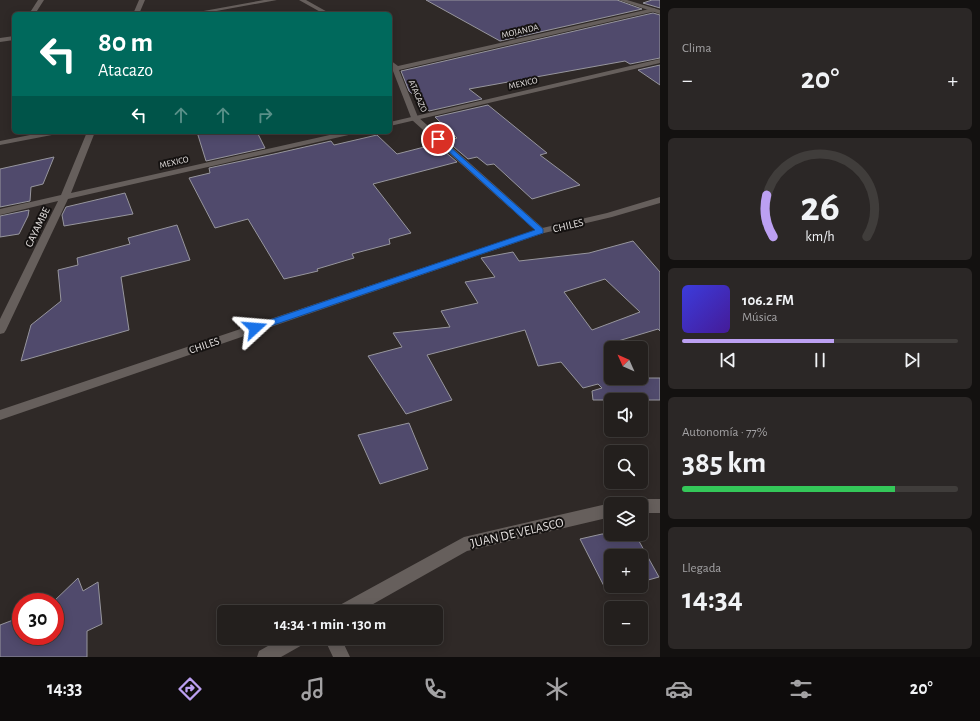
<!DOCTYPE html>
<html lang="es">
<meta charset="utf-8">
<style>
:root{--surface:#231f1d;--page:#2b2726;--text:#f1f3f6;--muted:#a3a2a4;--line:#403d3b;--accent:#bca0f2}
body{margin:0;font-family:"Alegreya Sans",sans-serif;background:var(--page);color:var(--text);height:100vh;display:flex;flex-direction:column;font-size:15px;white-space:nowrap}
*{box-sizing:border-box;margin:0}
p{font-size:13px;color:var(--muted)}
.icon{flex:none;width:22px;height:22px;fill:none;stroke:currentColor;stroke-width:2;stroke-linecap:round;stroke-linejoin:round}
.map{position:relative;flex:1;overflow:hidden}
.details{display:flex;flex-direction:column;gap:8px;padding:8px;background:#131110;width:320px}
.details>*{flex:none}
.hud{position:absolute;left:12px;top:12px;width:380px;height:122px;border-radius:6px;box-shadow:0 2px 10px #0003,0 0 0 1px var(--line);background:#00695c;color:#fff;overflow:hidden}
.needle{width:26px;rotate:315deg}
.fabs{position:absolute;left:604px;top:341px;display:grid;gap:8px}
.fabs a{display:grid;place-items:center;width:44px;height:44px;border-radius:6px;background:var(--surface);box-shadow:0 2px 10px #0003,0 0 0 1px var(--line);font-size:20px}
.speed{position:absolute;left:12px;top:593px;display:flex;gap:8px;font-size:20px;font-weight:700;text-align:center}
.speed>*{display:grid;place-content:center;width:52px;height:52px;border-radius:50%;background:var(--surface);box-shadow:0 2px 10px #0003,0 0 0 1px var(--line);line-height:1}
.speed .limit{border:6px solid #d22;background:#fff;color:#111}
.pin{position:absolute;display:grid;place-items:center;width:34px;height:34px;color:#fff;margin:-17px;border:2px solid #fff;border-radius:50%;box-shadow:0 1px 4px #0007}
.me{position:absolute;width:44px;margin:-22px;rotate:71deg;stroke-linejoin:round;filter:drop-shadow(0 0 3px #0008)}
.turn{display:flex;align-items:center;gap:14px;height:84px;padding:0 20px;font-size:18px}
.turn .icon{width:52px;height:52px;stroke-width:2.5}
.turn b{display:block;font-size:28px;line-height:34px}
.lanes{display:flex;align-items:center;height:38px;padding:0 20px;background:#0003;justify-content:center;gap:20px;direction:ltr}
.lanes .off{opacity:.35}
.big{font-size:30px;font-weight:700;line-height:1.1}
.details .widget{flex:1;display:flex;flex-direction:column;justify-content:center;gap:6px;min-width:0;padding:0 14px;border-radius:6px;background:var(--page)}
.details .dial{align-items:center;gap:0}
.dial svg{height:104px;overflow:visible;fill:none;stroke:var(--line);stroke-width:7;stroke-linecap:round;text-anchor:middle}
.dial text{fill:var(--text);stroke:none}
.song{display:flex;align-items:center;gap:12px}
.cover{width:48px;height:48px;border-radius:6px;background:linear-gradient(135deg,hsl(240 70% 55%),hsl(260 70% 35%))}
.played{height:4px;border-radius:2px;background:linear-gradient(90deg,var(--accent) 55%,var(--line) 55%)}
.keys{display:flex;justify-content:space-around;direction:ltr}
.heat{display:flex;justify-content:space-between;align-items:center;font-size:22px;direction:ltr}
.charge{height:6px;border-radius:3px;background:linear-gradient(90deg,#34c759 77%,var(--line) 0)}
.trip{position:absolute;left:217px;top:605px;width:226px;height:40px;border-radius:6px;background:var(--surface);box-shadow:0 2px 10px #0003,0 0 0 1px var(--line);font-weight:700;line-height:40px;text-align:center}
.tabs{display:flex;height:64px;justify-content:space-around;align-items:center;background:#0e0c0c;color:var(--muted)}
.tabs .icon{width:28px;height:28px}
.tabs .on{color:var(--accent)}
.tabs b{font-size:18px;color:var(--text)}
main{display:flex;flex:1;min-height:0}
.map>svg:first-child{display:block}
.building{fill:#504a6c;stroke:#97969d;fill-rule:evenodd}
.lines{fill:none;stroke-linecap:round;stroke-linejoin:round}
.service{fill:#665f5c;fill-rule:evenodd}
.minor{fill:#665f5c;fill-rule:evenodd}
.route{fill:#1a73e8;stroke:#114b97}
.labels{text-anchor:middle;stroke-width:4;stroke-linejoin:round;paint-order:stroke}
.far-street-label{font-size:9px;fill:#e4e0df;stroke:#151211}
.street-label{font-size:11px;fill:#e4e0df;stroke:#151211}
.near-street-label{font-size:13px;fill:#e4e0df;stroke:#151211}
</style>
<main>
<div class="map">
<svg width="660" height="657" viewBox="0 0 660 657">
<rect width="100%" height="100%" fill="#2f2927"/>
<path class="building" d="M426 0H617L642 9 500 41Z
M652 0H660V8L643 3Z
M653 13 660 15V58L630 64 625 61 469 89 482 99 429 111 409 91 401 71Z
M660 65V85L638 70Z
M488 105 547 153 540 155 580 185 532 199 494 164 487 165 477 157 468 159 447 141 457 138 435 117Z
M197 132H257L265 148 206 161Z
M377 135 397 154 436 144 457 162 373 184 411 233 389 239 390 244 352 254 354 258 317 269 318 271 284 279 248 219 215 228 189 178 210 173 209 168 274 154 331 141 334 145Z
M54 157 43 184 31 187 30 201 0 207V169Z
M125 193 133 214 64 226 62 215 66 207Z
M29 210 28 216 19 234 0 237V216Z
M177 225 190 260 121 277 129 330 21 361 31 325 61 301 58 270 78 265 77 258 130 244 128 238Z
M633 241 660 272V331L658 329 608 344 612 348 611 378H635L637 380 647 378H660V400H593L592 391 602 388 598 384 583 388 561 362 538 366 525 330 427 355 452 400 406 414 368 356 402 347 393 333 450 327 441 311 478 303 465 282 495 277 481 258 513 252 519 261 589 253ZM605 279 640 312 592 330 564 292Z
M409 423 428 469 380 484 358 435Z
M602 534H635L659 577 641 582V556H611V586H628L607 592 580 539Z
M78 578 83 591 98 582 102 624 87 631V657H0V625L21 617V636H55V602H53Z"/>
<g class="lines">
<path class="service" d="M299 0H306L331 14H324Z
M654 8 657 10 656 11 399 70 418 117 544 229 546 231 544 233H538L412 120 393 71 390 72V68H392L390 60 398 66Z
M45 132H61L57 134 0 145V141Z"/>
<path class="minor" d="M38 0H44L35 14H29Z
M139 0H145L139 14H133Z
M264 0H277L200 14H187Z
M619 0H627L660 10V14Z
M14 36V40L0 42V38Z
M660 59V63L390 126V122Z
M87 132H95L71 193 343 132H357L353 134 68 199 6 330 4 333 0 334V319L58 201 0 215V209L61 195Z
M660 197V203L612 217 544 233 0 420V410L538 229 607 213Z
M641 499H660V513H641V504H635L636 501Z
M611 503 613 504H611V517L467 551 359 612H336L338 606 464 537Z
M282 638H306L304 644 281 657H257L259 651Z
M324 638H341L350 657H333Z"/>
</g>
<path class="route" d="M436 138H440L543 229V233L259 330H252L251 328 252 326 535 230 436 140Z"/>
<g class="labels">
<g class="far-street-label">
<text transform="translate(520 31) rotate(-13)" y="3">MOJANDA</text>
<text transform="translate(523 83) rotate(-13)" y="3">MEXICO</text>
<text transform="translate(418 96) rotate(67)" y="3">ATACAZO</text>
<text transform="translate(174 162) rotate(-13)" y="3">MEXICO</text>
</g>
<g class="street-label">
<text transform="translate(568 225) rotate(-13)" y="4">CHILES</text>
<text transform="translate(37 227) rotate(-64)" y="4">CAYAMBE</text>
<text transform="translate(204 345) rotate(-19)" y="4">CHILES</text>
</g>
<g class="near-street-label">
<text transform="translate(517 532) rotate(-13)" y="5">JUAN DE VELASCO</text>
</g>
</g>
</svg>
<div class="fabs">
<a><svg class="needle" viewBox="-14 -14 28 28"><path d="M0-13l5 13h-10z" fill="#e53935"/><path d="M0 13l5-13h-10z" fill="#a3a2a4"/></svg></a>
<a><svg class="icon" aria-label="sound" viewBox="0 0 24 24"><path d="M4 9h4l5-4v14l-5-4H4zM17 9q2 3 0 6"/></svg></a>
<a><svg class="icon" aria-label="search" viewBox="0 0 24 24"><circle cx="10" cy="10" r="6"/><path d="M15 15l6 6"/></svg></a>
<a><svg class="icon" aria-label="layers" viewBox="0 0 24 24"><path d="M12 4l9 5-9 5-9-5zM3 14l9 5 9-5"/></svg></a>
<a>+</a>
<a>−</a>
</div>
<div class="speed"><div class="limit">30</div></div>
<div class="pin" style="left:438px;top:139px;background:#d93025"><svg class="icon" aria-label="arrive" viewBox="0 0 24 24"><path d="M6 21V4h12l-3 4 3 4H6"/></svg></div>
<svg class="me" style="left:255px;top:328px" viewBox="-20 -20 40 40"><path d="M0-17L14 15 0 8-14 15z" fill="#1a73e8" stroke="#fff" stroke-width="4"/></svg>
<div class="trip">14:34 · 1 min · 130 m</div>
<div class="hud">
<div class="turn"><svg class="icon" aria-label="left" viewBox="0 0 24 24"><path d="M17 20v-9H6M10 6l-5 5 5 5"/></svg><div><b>80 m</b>Atacazo</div></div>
<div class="lanes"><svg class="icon" aria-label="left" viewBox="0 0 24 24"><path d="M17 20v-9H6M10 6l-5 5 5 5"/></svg><svg class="icon off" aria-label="ahead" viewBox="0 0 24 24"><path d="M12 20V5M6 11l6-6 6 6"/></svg><svg class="icon off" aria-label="ahead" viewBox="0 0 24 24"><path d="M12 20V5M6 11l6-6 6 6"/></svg><svg class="icon off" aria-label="right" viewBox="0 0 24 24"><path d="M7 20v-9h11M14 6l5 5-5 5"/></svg></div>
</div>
</div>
<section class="details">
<div class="widget"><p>Clima</p>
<div class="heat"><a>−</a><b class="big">20°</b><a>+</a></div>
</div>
<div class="widget dial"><svg viewBox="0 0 100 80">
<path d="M14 69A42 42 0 1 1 86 69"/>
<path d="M14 69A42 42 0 0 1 9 37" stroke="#bca0f2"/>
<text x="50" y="56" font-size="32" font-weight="700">26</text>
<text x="50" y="72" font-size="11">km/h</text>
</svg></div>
<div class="widget">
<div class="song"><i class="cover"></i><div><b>106.2 FM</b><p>Música</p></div></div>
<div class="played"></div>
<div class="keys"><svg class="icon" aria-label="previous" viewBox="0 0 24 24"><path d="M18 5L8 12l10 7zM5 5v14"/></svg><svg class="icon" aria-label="pause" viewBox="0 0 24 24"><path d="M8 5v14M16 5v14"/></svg><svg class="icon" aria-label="next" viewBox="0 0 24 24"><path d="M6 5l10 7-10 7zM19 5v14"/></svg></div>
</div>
<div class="widget"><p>Autonomía · 77%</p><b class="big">385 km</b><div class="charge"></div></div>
<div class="widget"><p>Llegada</p><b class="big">14:34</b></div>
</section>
</main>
<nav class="tabs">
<b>14:33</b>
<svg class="icon on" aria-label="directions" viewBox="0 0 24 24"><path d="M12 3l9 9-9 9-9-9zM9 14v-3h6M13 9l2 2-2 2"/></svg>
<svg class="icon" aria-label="music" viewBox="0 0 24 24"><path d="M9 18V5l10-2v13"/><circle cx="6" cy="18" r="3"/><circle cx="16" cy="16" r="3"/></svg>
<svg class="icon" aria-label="phone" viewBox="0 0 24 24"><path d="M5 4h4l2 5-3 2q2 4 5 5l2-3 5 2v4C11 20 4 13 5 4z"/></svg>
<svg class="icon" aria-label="climate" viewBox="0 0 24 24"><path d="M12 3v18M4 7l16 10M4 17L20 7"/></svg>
<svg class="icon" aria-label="car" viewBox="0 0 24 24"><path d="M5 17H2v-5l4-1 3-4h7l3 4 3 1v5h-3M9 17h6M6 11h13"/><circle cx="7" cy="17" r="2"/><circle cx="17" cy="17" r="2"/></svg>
<svg class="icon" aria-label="filters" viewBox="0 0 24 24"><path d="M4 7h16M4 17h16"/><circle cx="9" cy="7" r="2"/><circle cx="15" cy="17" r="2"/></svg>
<b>20°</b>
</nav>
